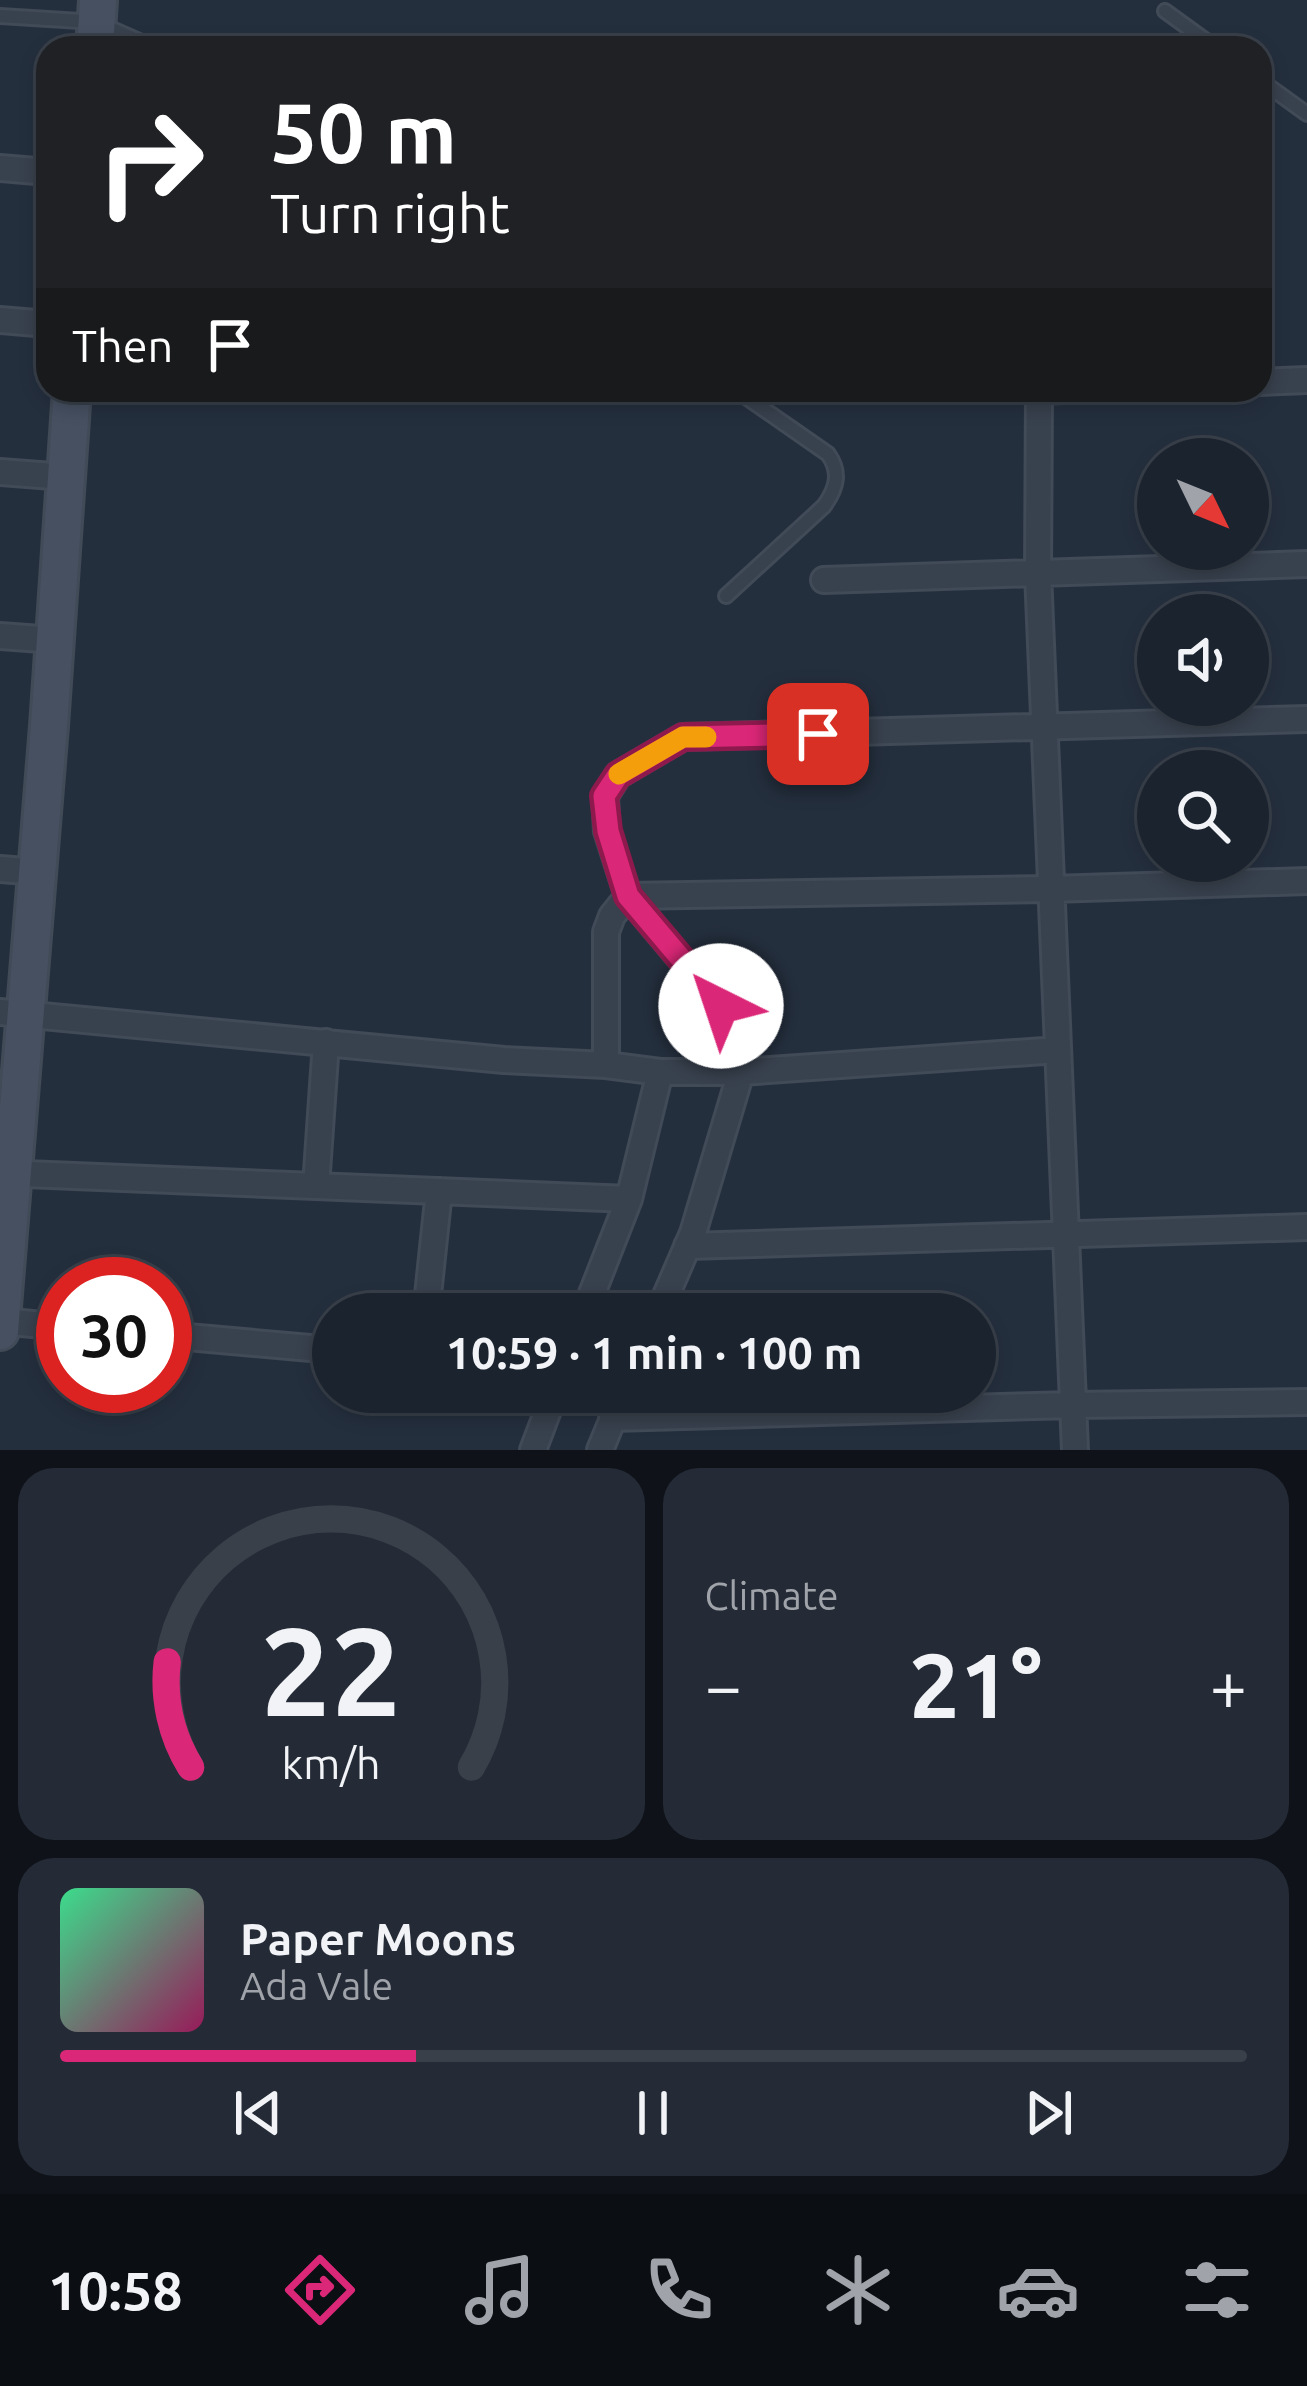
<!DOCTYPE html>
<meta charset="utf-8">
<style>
:root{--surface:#1b232e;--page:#242b36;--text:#f1f3f6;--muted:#a0a4aa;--line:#39404a;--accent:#db2777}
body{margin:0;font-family:Ubuntu,sans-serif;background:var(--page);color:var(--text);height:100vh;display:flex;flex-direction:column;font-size:45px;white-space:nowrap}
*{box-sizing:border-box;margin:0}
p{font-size:39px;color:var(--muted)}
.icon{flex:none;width:66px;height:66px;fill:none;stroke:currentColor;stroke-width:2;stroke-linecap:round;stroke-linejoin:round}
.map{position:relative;height:1450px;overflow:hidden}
.panel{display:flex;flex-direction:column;gap:18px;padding:18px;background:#0f1319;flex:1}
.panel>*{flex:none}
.banner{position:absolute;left:36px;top:36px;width:1236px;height:366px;border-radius:36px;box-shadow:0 6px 18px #0003,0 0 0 3px var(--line);background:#202124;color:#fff;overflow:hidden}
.needle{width:78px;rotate:133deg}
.tools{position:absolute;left:1137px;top:438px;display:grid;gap:24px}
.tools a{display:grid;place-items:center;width:132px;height:132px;border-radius:50%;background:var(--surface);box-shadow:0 6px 18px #0003,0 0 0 3px var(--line);font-size:60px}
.speed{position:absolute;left:36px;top:1257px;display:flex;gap:24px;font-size:60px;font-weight:700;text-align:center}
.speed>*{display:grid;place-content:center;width:156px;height:156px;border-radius:50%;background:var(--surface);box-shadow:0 6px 18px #0003,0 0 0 3px var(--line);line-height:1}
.speed .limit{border:18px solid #d22;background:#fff;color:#111}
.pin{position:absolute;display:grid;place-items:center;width:102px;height:102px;color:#fff;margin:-51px;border-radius:24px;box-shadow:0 6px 18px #0006}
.me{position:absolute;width:132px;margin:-66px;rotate:319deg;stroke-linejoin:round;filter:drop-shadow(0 0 9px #0008)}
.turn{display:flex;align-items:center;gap:42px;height:252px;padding:0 36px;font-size:54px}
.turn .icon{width:156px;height:156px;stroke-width:2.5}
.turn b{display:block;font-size:84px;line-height:102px}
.then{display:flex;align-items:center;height:114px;padding:0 36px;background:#0003;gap:24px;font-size:45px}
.big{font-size:90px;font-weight:700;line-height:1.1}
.panel .tile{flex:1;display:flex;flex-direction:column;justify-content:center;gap:18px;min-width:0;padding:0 42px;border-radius:36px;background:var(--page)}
.panel .dial{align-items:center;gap:0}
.dial svg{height:312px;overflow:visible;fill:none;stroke:var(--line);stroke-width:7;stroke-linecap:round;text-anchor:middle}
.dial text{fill:var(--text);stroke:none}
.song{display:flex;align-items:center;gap:36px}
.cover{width:144px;height:144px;border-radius:18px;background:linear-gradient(135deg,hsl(150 70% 55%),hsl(330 70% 35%))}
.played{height:12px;border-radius:6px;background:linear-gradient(90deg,var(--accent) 30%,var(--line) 30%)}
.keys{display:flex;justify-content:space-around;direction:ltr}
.heat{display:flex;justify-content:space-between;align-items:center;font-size:66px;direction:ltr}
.panel .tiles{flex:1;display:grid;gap:18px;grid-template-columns:1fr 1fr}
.tile:last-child{grid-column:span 2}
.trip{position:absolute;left:312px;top:1293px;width:684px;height:120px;border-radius:60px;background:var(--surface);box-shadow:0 6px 18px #0003,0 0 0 3px var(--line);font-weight:700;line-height:120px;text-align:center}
.dock{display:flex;height:192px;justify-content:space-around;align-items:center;background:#0b0e12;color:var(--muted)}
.dock .icon{width:84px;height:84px}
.dock .active{color:var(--accent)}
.dock b{font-size:54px;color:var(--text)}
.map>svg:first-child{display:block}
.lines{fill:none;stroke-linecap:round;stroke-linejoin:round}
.lane-casing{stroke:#414a57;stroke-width:18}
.street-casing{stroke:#414a57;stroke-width:30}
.secondary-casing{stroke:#414a57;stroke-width:42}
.lane{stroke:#38414e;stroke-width:12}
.street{stroke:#38414e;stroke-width:24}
.secondary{stroke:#465061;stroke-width:36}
.route-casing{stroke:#8e194d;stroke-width:30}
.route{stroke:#db2777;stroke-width:21}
.slow{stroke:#f59e0b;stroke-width:21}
</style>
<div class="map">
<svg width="1307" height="1450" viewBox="0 0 1307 1450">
<rect width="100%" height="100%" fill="#242f3e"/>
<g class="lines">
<g class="lane-casing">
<path id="lane" d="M1165 11 1216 48
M0 16 96 22 155 48
M1260 80 1307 114
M726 596 824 506C837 488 841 472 828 454L736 390"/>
</g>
<g class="street-casing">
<path id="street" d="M0 168 48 172
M0 320 48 324
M1260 382 1307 380
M1064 390 1039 391 1038 573 1075 1450
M0 472 66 477
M824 580 1307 564
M0 636 55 640
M0 869 38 872
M0 1012 504 1060 606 1065 660 1072H741L1058 1050
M606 1065V932L612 916 628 896 1051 889 1307 881
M2 1173 629 1199
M316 1186 326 1042
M687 1246 1307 1227
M426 1314 439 1191
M584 1314 629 1199 660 1072
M658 1314 693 1233 741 1072 740 1043 720 1006 628 896 607 831 605 796 618 775 683 737 1307 719
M1 1321 63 1327
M165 1335 333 1350
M612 1418 1073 1405 1307 1402
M533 1450 555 1392
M600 1450 624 1392"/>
</g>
<g class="secondary-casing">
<path id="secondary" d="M95 48 98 0
M0 1331 49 726 72 390"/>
</g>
<use href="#lane" class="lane"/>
<use href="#street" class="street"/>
<use href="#secondary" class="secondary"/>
</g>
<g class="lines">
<g class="route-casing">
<path id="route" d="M721 1006 628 896 608 831 604 796 618 775 683 737 818 734"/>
</g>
<use href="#route" class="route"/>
<path class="slow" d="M619 774 683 737H706"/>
</g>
</svg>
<div class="tools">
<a><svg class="needle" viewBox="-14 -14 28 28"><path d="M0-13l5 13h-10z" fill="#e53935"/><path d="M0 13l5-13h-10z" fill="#a0a4aa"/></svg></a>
<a><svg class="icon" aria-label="sound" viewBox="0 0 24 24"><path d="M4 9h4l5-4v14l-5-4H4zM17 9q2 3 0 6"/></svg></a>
<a><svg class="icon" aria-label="search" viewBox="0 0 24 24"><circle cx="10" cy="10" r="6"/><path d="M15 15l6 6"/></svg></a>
</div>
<div class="speed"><div class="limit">30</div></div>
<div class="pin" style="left:818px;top:734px;background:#d93025"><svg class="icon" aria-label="arrive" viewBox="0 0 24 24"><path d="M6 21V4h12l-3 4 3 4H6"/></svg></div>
<svg class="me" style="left:721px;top:1006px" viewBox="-20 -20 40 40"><circle r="19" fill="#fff"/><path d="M0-13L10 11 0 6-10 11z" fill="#db2777"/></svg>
<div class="trip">10:59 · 1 min · 100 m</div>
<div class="banner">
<div class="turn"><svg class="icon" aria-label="right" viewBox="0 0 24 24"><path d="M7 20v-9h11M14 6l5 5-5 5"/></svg><div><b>50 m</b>Turn right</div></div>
<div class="then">Then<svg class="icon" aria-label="arrive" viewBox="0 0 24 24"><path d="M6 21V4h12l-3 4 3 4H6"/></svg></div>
</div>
</div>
<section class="panel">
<div class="tiles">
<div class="tile dial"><svg viewBox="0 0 100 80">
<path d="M14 69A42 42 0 1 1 86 69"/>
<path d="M14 69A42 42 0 0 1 8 42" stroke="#db2777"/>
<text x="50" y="56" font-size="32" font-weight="700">22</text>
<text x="50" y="72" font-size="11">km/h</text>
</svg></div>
<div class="tile"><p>Climate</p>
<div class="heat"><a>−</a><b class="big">21°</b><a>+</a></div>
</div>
<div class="tile">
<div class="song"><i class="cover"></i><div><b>Paper Moons</b><p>Ada Vale</p></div></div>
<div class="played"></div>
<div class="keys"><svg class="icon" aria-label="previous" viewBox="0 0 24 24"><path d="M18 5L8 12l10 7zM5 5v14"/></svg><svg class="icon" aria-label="pause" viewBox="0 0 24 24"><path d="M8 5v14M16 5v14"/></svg><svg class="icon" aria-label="next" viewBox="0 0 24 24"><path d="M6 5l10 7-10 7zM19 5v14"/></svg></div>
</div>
</div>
</section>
<nav class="dock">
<b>10:58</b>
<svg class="icon active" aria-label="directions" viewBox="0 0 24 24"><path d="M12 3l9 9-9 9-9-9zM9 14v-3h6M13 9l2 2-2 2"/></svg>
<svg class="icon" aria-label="music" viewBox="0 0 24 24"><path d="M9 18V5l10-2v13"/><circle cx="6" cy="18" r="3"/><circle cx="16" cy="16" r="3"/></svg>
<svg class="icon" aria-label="phone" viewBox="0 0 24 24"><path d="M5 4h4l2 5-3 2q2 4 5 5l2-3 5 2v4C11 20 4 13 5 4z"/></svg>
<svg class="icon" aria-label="climate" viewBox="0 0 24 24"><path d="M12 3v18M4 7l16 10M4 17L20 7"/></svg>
<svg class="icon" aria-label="car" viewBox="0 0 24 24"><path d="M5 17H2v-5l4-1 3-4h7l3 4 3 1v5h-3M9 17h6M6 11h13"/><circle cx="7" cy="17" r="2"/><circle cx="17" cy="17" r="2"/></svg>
<svg class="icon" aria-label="filters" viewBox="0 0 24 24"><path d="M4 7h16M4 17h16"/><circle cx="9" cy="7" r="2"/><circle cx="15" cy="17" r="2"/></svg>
</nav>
